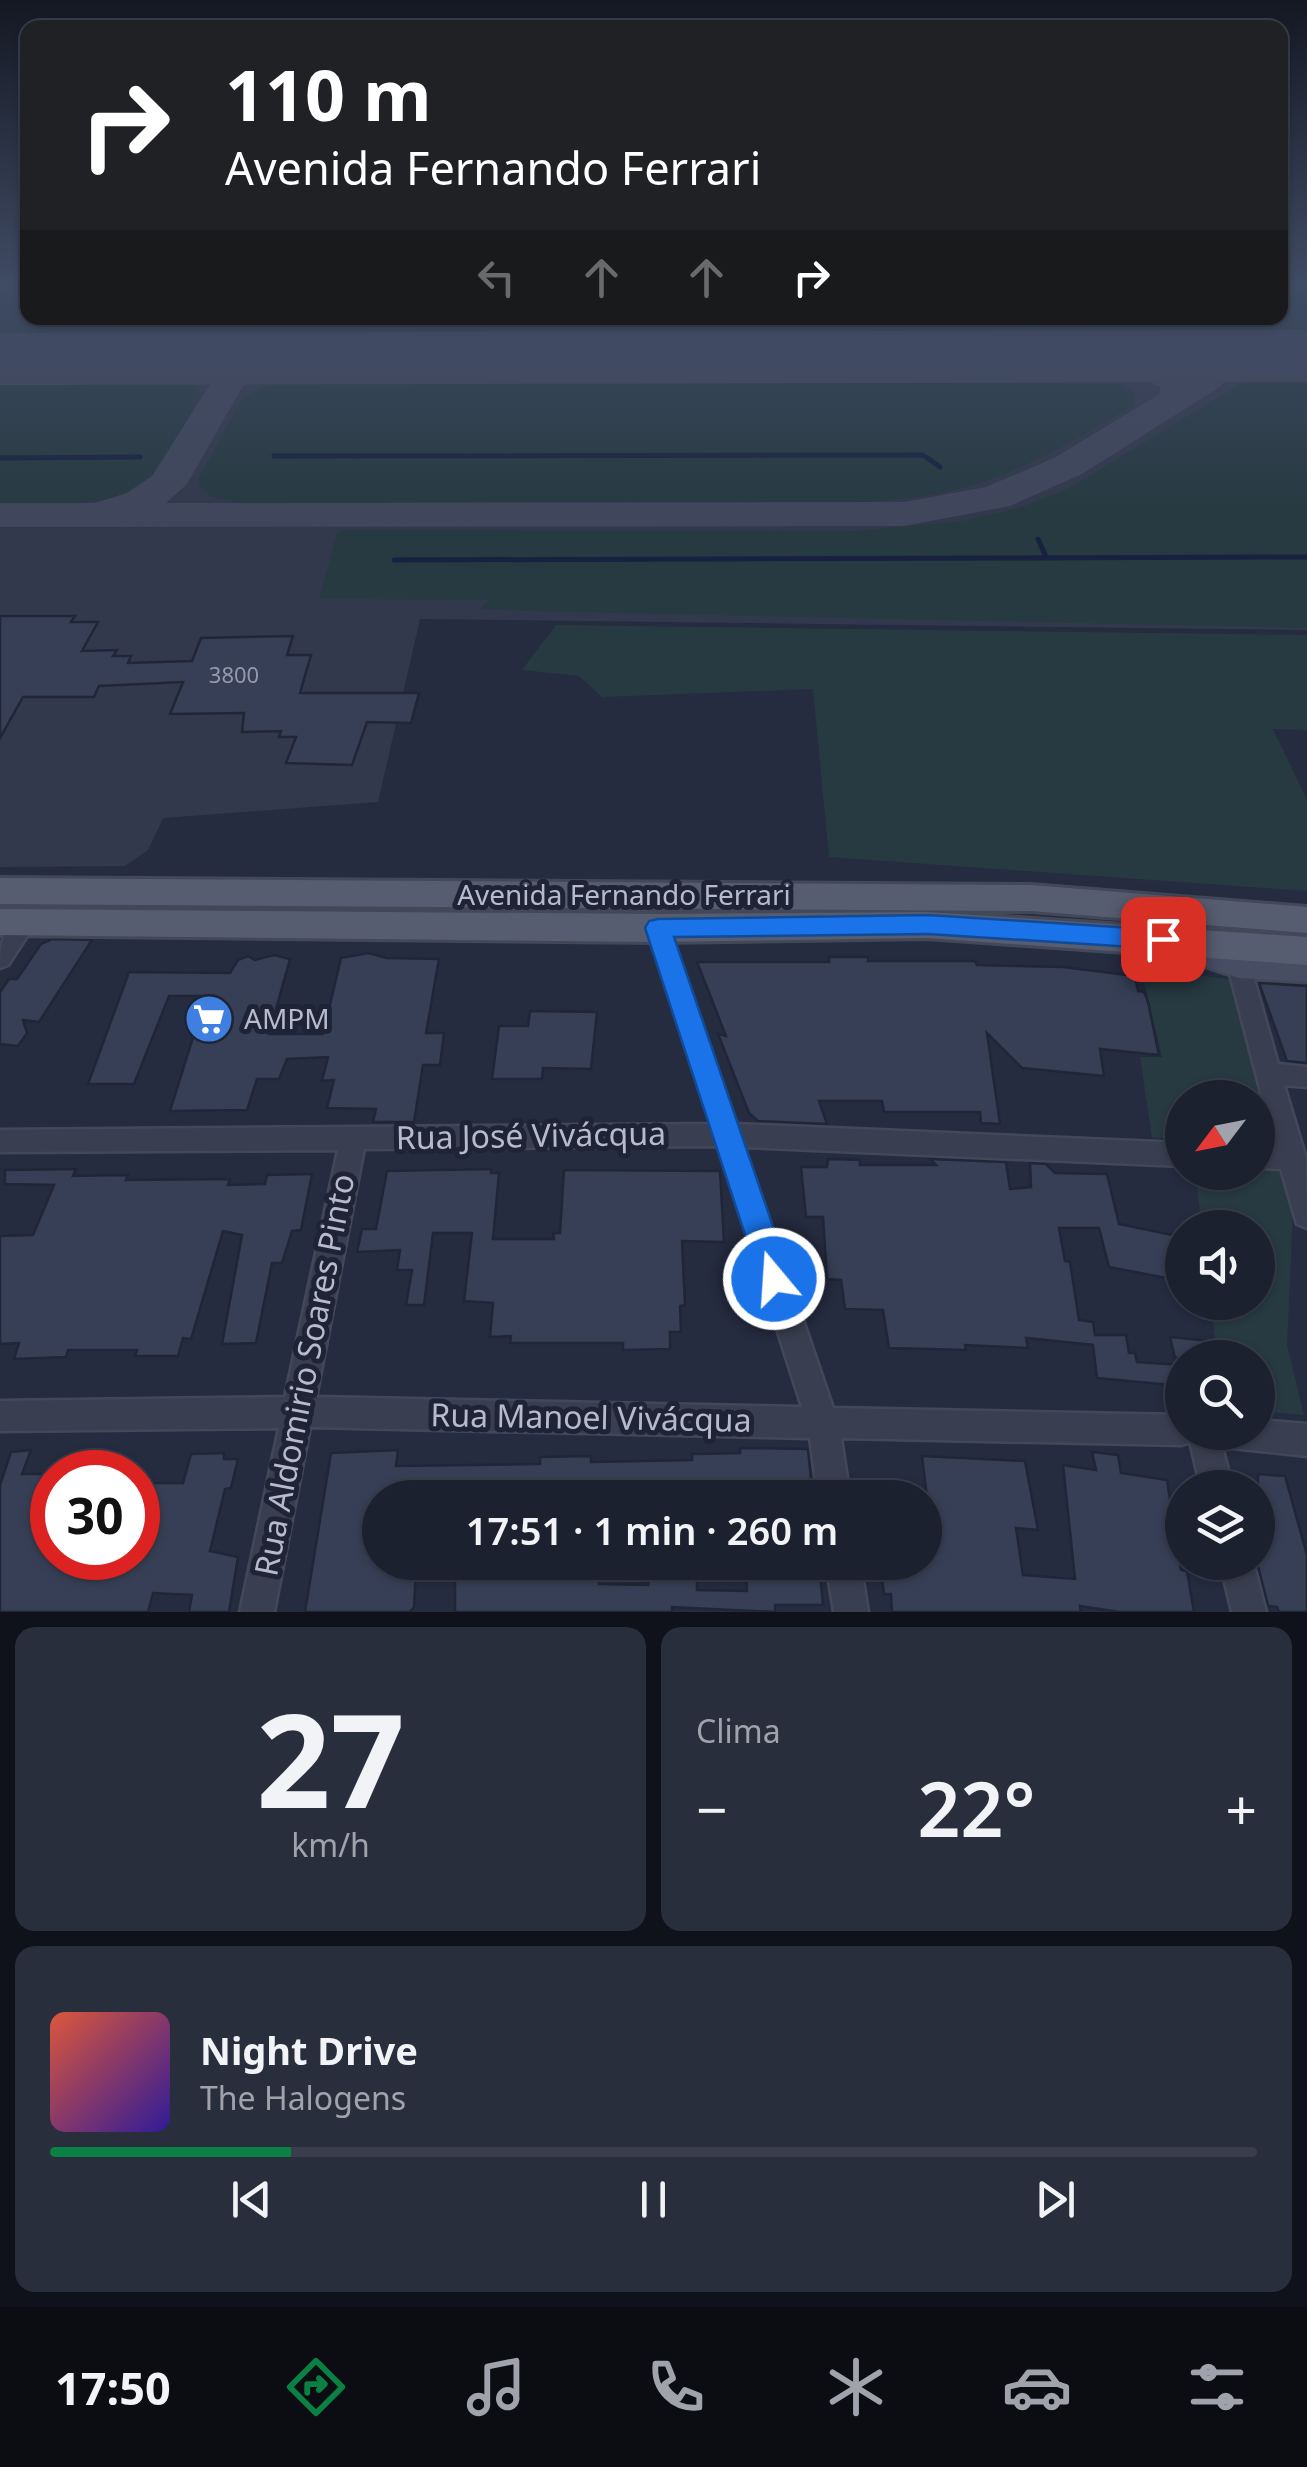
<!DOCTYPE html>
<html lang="pt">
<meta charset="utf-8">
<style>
:root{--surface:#1c2130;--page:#292e3c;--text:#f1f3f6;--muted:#a0a3ab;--line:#3a3e4c;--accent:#0b8043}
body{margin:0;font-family:"Noto Sans",sans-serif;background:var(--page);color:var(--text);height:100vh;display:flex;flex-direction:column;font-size:38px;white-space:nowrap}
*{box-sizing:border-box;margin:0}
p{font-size:32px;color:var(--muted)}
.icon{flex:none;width:55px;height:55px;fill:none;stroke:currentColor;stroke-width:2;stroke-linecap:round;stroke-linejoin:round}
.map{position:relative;height:1612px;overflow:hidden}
.sheet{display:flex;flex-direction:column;gap:15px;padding:15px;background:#0f121a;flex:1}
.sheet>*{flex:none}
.top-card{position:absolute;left:20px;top:20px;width:1268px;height:305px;border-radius:20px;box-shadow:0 2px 8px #0004,0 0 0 2px var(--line);background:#202124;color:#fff;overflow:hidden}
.needle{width:65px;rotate:238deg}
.buttons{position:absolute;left:1165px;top:1080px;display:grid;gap:20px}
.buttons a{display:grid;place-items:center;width:110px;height:110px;border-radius:50%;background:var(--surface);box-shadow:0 2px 8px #0004,0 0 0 2px var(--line);font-size:50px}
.speed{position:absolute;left:30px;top:1450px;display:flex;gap:20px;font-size:50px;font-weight:700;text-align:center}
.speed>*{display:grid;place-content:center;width:130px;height:130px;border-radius:50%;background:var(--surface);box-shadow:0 2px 8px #0004,0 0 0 2px var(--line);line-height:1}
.speed .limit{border:15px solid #d22;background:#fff;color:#111}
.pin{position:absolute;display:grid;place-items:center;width:85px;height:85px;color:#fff;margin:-42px;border-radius:20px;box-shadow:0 5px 15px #0006}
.me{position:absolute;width:110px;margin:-55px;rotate:342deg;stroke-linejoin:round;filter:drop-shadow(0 0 8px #0008)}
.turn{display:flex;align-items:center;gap:35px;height:210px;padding:0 40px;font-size:45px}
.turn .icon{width:130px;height:130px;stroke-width:2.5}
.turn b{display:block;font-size:70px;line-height:85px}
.lanes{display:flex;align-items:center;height:95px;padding:0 40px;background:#0003;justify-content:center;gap:50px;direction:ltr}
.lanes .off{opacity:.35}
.big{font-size:75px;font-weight:600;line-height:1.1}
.sheet .tile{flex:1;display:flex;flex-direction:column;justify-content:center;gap:15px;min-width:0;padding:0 35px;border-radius:20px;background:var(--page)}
.sheet .dial{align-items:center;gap:0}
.dial b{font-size:130px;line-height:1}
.song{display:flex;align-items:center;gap:30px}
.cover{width:120px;height:120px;border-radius:15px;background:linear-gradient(135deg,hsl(10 70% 55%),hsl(250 70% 35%))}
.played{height:10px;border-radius:5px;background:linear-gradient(90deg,var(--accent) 20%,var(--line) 20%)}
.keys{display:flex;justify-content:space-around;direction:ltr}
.heat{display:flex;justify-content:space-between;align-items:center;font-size:55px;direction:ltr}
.sheet .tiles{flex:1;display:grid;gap:15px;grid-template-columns:1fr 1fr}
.tile:last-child{grid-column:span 2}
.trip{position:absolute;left:362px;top:1480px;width:580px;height:100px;border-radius:50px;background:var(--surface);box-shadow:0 2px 8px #0004,0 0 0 2px var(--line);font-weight:600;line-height:100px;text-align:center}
.tab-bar{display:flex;height:160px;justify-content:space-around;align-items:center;background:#0b0d13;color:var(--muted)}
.tab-bar .icon{width:70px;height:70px}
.tab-bar .active{color:var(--accent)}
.tab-bar b{font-size:45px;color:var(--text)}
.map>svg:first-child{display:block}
.airport{fill:#33394d}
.green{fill:#273a41}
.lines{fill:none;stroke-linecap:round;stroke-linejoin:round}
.stream{stroke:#18213f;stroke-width:5}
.taxiway{fill:#40475c;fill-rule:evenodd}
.runway{fill:#40475c;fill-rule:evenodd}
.building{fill:#373f56;stroke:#202637;stroke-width:2.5}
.street-casing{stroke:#434859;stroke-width:5}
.secondary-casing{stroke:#434859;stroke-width:5}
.primary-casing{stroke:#434859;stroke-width:6}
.street{fill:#393f50;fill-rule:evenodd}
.secondary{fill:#474d63;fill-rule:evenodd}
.primary{fill:#575d70;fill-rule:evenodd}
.route{fill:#1a73e8;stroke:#114b97;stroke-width:2.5}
.labels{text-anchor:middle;stroke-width:10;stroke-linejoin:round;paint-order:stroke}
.number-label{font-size:22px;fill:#9499ac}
.street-label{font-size:28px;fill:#b6bacb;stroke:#1e2435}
.poi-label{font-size:28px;fill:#b6bacb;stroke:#1e2435;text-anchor:start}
.near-street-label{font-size:32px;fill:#b6bacb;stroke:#1e2435}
</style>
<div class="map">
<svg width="1307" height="1612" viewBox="0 0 1307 1612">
<rect width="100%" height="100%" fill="#252c40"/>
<path class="airport" d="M0 284H27L28 318H1280V284H1307V630L420 619 378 802 163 818 148 850 125 866 0 867Z"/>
<path class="green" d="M0 284H27L28 318H1280V284H1307V338L0 340Z
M1107 377 1135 392 1134 405C1034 464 985 495 865 502L241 503 212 497 199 486 198 479 243 398 278 379Z
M1252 377 1307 378V628L526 611 479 609 490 600 319 599 337 533 343 530 856 531 962 521 1019 508 1067 489Z
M187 379 201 392 198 400C184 424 171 454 152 475 120 512 44 503 0 503V380Z
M556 625 1307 635V730L1273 729 1307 800V891L829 857 813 689 602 697 579 676 522 670Z
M1141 968 1236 980 1283 1153 1258 1150V1098H1182V1140L1152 1137 1140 1057H1162Z
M1258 1169 1279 1171 1293 1211 1287 1345 1304 1415 1258 1411V1358L1217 1357 1211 1303 1258 1302V1228L1202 1227 1195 1173 1258 1172Z"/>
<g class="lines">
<path class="stream" d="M274 456 923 455 940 467
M0 458 140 457
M1038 539 1046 557
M394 560 1307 557"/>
<path class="taxiway" d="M1175 348 1213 360 1226 379 1221 386 1082 474 1010 506 904 526 0 527V503H95L127 493 152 476 218 372 251 358 287 350 299 353 304 360 299 367 262 376 243 386 187 484 166 503 904 502 986 487 1054 458 1160 394V387L1134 373 1091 366 1086 359 1091 352 1113 350 1159 358 1163 351Z"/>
<path class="runway" d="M1307 330V382L0 385V333Z"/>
</g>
<path class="building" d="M0 616H75L71 622H98L82 651 117 650 113 656H131L128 663 192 661 201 638 293 636 287 655H311L300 693H419L411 723 367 722 352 765 286 763 296 737H279L281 731 242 732 244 713 170 714 183 682 99 686 94 697H23L0 738Z
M52 939 92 940 39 1022 23 1020 27 1033 18 1046 0 1044V992L9 979H17L41 944Z
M368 953 387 958 439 959 426 1033H444L440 1065H423L414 1122H373L376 1109 327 1108 334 1080 322 1081 328 1057 287 1059 279 1079H257L247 1110 170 1111 206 996H169L134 1084H88L129 972 230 973 238 960 248 956 255 960 274 955 290 959 269 1034H323L341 958Z
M829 957H868V961H975L977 965 1063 967 1135 976 1138 991 1144 992 1148 1002 1159 1055 1100 1049 1104 1076 1022 1068 987 1033 1000 1124 981 1123 980 1112H884L882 1101H819L827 1124 758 1121 749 1113 718 1034 726 1036 697 962H829Z
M1259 983 1307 986V1063L1287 1061Z
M530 1011 597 1012 591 1069 543 1068 542 1079H492L499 1026H528Z
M828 1159 860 1160V1165H936L930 1159 1006 1162 1010 1189 1031 1187 1030 1163 1046 1164 1055 1173 1107 1174 1119 1224 1182 1237V1281L1109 1267 1099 1228H1059L1065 1261 1070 1262 1079 1320 1093 1322 1095 1335H1126L1129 1353H1135L1137 1362 1182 1365V1386L1097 1378 1093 1345 1026 1338 1028 1348 965 1345 966 1350 889 1348 883 1310 845 1309 841 1280 827 1279 823 1217H806L801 1167H827Z
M76 1169 73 1176 128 1175 126 1180 230 1179 228 1185 265 1184 267 1175 312 1174 301 1230 292 1231 282 1263H272L256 1343 222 1344 242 1235 223 1231 191 1339 183 1338 178 1356H135L137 1350H68L66 1357 14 1359 19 1343 0 1344V1236L33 1235 54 1185 5 1184V1170Z
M491 1169V1173H499L493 1239H554L553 1233H560L564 1170 720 1171 724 1242 682 1241 685 1305 680 1306 681 1332H670V1349L623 1350V1343H510L511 1336 490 1337 493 1303 464 1301 472 1233H433L424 1305H406L412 1270H397L400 1250 357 1252 362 1229H376L387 1171Z
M1170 1337 1211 1341 1212 1358H1175Z
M740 1448 808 1449 813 1498H415L416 1492H380V1562H405L404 1570 416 1569 414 1607 410 1612H305L331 1453 398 1450 396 1466 540 1464V1457L591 1456V1462L692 1460V1454L740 1453Z
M31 1450 22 1474H52V1558H138V1483H183L191 1454 224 1453V1459H238L231 1488 225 1489 210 1551 238 1557 229 1612H189L192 1595 153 1593 148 1612H0V1485L11 1452Z
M1092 1452 1118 1455 1121 1473 1167 1480 1181 1570 1187 1571 1194 1612H1119L1080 1606 1081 1612H892L891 1594H884L880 1562H925V1531H931L922 1456 1025 1461 1038 1530 1016 1528 1023 1575 1075 1579 1063 1465 1096 1470Z
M1258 1474 1285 1476 1307 1555V1612H1279L1277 1607 1268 1606 1257 1562Z
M461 1562H599V1584L648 1585 650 1571 670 1569V1580L697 1579V1590L747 1591 746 1562H819L823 1605H775V1612L672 1607V1612H455V1568L461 1567Z"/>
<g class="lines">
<g class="street-casing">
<path id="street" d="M26 913 34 915 37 921 8 965 0 968C0 946 3 922 26 913Z
M658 920 666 922 669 928 736 1124 1182 1143V1166L744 1147 833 1408 1182 1415V1432H1258V1420L1307 1424V1456L1222 1447 1233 1488H1201L1190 1442 1182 1445 841 1438 850 1498H818L810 1438 310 1427 274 1612H240L279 1428 0 1431V1401L285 1397 338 1150 0 1152V1130L711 1124 647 928 650 922ZM718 1146 802 1407 316 1397 364 1149Z
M1235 942 1243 945 1246 951 1278 1064 1307 1067V1087L1284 1085 1306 1158 1307 1228 1297 1224 1281 1169 1258 1168V1146H1275L1224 951 1227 945Z
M826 1562H860L868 1612H834Z
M1220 1562H1253L1266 1612H1232Z"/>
</g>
<g class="secondary-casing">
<path id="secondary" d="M1185 934 1239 952 1307 956V982L1239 978 1173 956 1168 947 1173 938Z"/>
</g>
<g class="primary-casing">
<path id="primary" d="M0 878 1031 885 1307 907V933L1031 911 0 904Z
M0 909 658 914 927 912 1307 937V965L927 938 658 942 0 935Z"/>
</g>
<use href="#street" class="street"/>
<use href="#secondary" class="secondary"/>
<use href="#primary" class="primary"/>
</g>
<linearGradient id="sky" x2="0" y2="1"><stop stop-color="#141823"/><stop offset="0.56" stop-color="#404b64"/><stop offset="1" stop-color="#404b64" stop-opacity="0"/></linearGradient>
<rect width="1307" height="509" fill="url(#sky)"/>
<path class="route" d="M928 915 1163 930 1172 932 1176 939 1172 946 1163 949 928 934 674 937 791 1279 786 1290 774 1294 763 1290 645 928 649 921 658 919Z"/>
<defs>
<g id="supermarket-disc" transform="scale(2.5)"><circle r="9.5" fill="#3f7fe0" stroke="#1e2435"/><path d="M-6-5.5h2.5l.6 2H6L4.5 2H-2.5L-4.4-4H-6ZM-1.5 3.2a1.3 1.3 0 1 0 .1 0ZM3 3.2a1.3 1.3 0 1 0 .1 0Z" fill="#fff"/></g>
</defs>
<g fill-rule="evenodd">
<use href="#supermarket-disc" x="209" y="1019"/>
</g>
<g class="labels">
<g class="number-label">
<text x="234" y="683">3800</text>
</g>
<g class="street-label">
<text x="624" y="905">Avenida Fernando Ferrari</text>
</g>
<g class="poi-label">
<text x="244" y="1029">AMPM</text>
</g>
<g class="near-street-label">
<text transform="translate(531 1136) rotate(-1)" y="11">Rua José Vivácqua</text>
<text transform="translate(305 1375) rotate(-79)" y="11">Rua Aldomirio Soares Pinto</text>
<text transform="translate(591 1418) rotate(1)" y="11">Rua Manoel Vivácqua</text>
</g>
</g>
</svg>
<div class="buttons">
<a><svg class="needle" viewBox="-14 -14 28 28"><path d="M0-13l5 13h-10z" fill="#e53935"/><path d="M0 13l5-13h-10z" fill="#a0a3ab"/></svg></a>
<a><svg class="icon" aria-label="sound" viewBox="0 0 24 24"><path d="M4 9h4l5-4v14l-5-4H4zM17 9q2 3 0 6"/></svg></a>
<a><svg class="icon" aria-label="search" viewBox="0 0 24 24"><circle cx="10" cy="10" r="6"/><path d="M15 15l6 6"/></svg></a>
<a><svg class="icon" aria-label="layers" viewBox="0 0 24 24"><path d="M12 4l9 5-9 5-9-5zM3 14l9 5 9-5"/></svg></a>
</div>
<div class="speed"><div class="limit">30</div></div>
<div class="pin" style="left:1163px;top:939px;background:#d93025"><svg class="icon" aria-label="arrive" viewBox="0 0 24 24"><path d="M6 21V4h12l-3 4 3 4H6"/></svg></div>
<svg class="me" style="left:774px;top:1279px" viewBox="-20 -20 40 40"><circle r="17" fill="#1a73e8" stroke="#fff" stroke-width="3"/><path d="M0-11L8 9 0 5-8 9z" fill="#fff"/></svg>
<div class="trip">17:51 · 1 min · 260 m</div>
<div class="top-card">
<div class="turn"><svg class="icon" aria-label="right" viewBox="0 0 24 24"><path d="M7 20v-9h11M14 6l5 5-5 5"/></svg><div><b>110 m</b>Avenida Fernando Ferrari</div></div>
<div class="lanes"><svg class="icon off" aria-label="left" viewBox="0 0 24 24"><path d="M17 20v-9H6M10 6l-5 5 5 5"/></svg><svg class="icon off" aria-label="ahead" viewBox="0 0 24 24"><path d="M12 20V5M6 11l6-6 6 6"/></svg><svg class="icon off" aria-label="ahead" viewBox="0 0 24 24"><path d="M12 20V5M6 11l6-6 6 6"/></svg><svg class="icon" aria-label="right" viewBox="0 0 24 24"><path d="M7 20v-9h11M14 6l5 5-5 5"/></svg></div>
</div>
</div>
<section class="sheet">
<div class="tiles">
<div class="tile dial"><b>27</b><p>km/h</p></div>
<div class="tile"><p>Clima</p>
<div class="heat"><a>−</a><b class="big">22°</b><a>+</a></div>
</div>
<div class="tile">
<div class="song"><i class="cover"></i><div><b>Night Drive</b><p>The Halogens</p></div></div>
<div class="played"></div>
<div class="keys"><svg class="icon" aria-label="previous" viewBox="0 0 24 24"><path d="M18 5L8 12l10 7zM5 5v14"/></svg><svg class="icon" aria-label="pause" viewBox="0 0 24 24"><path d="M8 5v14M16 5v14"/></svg><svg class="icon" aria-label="next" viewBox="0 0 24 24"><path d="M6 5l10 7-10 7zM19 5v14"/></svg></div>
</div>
</div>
</section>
<nav class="tab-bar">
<b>17:50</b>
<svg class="icon active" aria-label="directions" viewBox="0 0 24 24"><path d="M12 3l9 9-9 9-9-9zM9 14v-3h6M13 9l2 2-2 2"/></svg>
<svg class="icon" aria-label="music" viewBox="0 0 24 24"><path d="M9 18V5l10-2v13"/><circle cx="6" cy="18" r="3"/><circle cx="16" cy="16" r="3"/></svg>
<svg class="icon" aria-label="phone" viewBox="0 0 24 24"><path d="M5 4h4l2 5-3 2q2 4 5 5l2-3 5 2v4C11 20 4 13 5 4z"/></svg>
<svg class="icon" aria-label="climate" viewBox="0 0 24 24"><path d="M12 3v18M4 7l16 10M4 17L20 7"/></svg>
<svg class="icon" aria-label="car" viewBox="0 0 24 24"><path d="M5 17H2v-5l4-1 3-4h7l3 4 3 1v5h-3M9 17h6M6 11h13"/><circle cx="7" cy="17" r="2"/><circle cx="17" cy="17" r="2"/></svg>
<svg class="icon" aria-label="filters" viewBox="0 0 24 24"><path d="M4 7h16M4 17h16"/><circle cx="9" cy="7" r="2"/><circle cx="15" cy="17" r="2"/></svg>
</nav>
